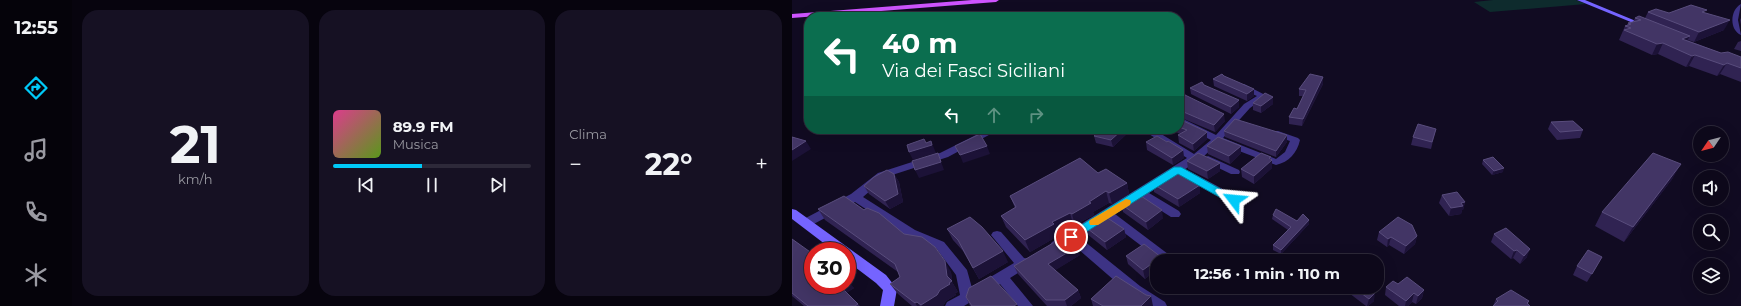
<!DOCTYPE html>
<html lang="it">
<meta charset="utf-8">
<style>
:root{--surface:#0d081a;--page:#161123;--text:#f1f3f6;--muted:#9a9aa2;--line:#2d2939;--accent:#00caf8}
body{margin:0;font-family:Montserrat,sans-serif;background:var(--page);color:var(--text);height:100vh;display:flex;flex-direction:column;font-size:15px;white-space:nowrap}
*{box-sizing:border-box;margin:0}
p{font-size:13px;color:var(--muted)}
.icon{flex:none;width:22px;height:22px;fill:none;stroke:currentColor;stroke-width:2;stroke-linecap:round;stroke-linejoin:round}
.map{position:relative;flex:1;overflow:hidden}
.details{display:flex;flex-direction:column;gap:10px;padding:10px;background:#07040e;width:720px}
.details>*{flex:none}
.hud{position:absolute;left:12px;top:12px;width:380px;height:122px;border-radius:16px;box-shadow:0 4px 16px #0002,0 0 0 1px var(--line);background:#0b6e4f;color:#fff;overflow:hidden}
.needle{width:26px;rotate:235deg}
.fabs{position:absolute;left:901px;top:126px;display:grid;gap:8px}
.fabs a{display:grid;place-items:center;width:36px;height:36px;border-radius:50%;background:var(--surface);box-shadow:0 4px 16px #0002,0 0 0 1px var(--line);font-size:20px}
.speed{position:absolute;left:12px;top:242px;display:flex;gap:8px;font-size:20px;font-weight:700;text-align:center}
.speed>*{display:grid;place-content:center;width:52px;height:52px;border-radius:50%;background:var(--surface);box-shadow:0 4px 16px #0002,0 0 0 1px var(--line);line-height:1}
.speed .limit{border:6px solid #d22;background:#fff;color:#111}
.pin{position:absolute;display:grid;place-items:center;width:34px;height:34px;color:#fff;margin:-17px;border:2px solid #fff;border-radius:50%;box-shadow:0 1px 4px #0007}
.me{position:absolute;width:44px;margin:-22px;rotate:299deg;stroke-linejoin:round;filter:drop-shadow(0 0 3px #0008)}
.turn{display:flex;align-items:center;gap:14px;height:84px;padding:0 12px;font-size:18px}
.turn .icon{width:52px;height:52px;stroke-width:2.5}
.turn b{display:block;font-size:28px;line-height:34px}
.lanes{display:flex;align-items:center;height:38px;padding:0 12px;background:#0003;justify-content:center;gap:20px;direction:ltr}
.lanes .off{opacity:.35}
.big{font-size:30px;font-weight:700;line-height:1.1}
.details .tile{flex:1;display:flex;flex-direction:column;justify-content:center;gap:6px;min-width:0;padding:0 14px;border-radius:16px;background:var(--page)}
.details .dial{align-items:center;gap:0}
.dial b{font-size:52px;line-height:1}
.song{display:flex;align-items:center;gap:12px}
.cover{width:48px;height:48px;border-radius:6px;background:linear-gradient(135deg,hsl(330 70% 55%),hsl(90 70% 35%))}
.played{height:4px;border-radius:2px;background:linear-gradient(90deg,var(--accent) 45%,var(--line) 45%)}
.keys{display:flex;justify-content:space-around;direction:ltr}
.heat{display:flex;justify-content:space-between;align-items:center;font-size:22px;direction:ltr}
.details .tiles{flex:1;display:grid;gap:10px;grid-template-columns:repeat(3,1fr)}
.trip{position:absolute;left:358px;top:254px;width:234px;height:40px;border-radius:16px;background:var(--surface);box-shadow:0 4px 16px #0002,0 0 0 1px var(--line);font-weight:700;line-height:40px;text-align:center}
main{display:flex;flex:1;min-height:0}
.menu{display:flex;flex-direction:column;width:72px;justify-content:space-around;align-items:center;background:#05030a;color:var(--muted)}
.menu .icon{width:28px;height:28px}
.menu .active{color:var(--accent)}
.menu b{font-size:18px;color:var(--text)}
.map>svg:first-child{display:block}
.green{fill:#0e2b2d}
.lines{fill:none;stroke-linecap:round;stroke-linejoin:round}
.street{fill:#3d3385;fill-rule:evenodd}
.secondary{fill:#7564ff;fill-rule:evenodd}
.primary{fill:#ce54ff;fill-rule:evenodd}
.wall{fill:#302352}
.shaded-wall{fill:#1c1237}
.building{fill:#423565;stroke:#594d7d}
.route{fill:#00caf8;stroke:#0083a1}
.slow{fill:#f59e0b}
</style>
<main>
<nav class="menu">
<b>12:55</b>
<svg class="icon active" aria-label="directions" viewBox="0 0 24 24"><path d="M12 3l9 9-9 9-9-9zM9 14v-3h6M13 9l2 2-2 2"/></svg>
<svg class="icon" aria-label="music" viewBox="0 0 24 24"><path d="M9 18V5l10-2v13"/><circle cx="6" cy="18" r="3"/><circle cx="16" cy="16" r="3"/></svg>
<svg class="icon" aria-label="phone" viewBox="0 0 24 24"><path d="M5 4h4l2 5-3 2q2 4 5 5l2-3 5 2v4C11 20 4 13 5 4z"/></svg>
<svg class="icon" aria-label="climate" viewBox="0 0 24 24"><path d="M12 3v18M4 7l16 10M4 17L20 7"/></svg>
</nav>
<section class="details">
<div class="tiles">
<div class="tile dial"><b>21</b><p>km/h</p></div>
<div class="tile">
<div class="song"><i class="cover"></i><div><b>89.9 FM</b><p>Musica</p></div></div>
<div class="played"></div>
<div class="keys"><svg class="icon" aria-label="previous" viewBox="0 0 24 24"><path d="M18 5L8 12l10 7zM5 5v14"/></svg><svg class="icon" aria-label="pause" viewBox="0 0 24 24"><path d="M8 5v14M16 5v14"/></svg><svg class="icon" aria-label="next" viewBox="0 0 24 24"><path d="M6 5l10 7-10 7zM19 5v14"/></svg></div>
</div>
<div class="tile"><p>Clima</p>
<div class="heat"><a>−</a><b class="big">22°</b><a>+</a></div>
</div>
</div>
</section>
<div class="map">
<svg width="949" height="306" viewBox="0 0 949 306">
<rect width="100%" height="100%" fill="#110b22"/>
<path class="green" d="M701 0H784L794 4 698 12 682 2Z"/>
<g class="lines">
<path class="street" d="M949 4 946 20 949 35C937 30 938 10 949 4Z
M446 84H452L475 96 458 108 431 138 484 159 493 152 498 141 480 135 478 133 480 131H486L506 138 508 140C505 153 497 162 484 165L426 143 411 157 392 170 397 171 446 197 448 200 446 203H438L389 175 388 173 357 193 387 211 389 214 387 217H379L349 198 323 214 376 254 378 257 376 260H368L314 219 287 237 348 286 373 302 375 306H357L338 294 278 242C271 246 267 250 260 248L258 245 260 242 395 158 349 129H361L402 154 419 140 387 124V117L424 135 452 104 465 96 446 88Z
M196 129H208L156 157 94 177 71 197 123 230 152 242 175 270 180 288 222 263 199 235 201 232 205 231 209 232 232 258 239 259 240 262 239 265 218 278 241 306H226L208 284 172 306H153L155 302 168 295 164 275 144 248 115 236 63 202 18 226 14 227 10 226 8 223 10 220 59 194 86 173 148 153Z
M416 156 447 170 448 172 447 174H439L412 161 411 159Z"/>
<path class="secondary" d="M785 0H793L856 26 851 27Z
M0 209 4 210 94 275 105 289 102 306H88L91 290 84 283 55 261V251H42L0 219Z"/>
<path class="primary" d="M180 0H207L204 2 0 18V14Z"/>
</g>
<path class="wall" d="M856 12 877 13H913L932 30 902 42 896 40H895L929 53 949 57V82L928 74 925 76 897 66 894 67 866 54 860 55 827 40 833 26 835 25 836 23 841 22 843 18H853Z
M949 18V25L948 20Z
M949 41V51L942 49 946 42Z
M432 76 462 96 455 101 422 86 421 79Z
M531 77V84L510 126 497 124V117L505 109 511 96H507V89Z
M398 88 447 100V107L439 114 399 94Z
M387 91 393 95 433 121 423 132 387 117Z
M461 103 481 104 469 113 461 110Z
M387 119 415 132V139L402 151 387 143 386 135 388 134 378 129H387Z
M759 122 791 130 788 138 765 140 756 129Z
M310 129H340L321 147 304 143 302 136Z
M644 129 639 149 619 145 621 137Z
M432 131 495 142 484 157 433 137Z
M354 142 391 150 392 158 381 165 355 150Z
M415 146H449V153L438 164 416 154Z
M479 159 480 168 462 184 450 177 449 169Z
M691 160 711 172 700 175 690 164Z
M395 161 428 171 416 179 396 169Z
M306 173 335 183 337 194 320 204 317 203 301 212 302 215 283 225 281 224 265 233 266 236 238 252 214 227 209 216 223 208 218 196Z
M102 174 107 182 111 202 98 209 77 194 72 186Z
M881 178 832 242 803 226 810 212Z
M405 183 408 193 387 207 362 192 361 184Z
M650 195 673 202 671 210H670L669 214 657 216 647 203Z
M329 204 371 218 356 230 331 212Z
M26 209 72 210 159 272 160 282 166 292 163 293 164 295 154 301 151 306H120L106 294 98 284 108 277 106 272 33 220Z
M481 215 517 224 489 254 481 250V245L496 230 480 219Z
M292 226 332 229 334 237 315 250 295 234Z
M155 229 216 262 187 279 171 251 161 240Z
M587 232 625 236 623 244 612 254 597 245 595 247 585 240Z
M702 234 735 257 728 264 721 258 719 259 699 242Z
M0 239 62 288 54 293 68 306H12L0 296Z
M288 255 263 270 286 290 289 298 279 306H255L226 274 222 266Z
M334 256 365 261V269L353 279 336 264Z
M810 257 795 282 781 275 785 266Z
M553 287H575L582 301 576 306H574L553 290Z
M594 287 632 290 630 298 624 304 620 302 616 306H607L593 295Z
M174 297 226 306H178Z
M299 299 361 306H301Z
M704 299 737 301 736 304 701 306Z"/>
<path class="shaded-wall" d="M938 20 932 30 902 42 907 32Z
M898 36 892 46 890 39Z
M871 43 866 54 860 55 865 44Z
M903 55 897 66 894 67 900 56Z
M935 63 928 74 925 76 932 65Z
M531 77V84L510 126 511 119Z
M462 89V96L455 101V94Z
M481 97V104L469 113V106Z
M447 100V107L439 114V107Z
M432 114 433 121 423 132 422 125Z
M331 129H340L321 147 319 140Z
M415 132V139L402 151 401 144Z
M495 135V142L484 157V151Z
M132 139 136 147 139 141 144 153 121 160 117 152Z
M14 141 19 149 0 161V150Z
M195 146 198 154 171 163 168 155Z
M449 146V153L438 164 437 156Z
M391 150 392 158 381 165 380 158Z
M146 153 152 170 127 178 123 170Z
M479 157V161L480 160V168L462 184V176Z
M428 163V171L416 179 415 171Z
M889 164 881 178 832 242 841 227Z
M712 168 711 172 700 175 702 171Z
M102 174 107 182 111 202 98 209 93 201Z
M405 179V186L408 185V193L387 207 386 199 401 181Z
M335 183 337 194 320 204 317 193Z
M314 191 317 203 301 212 302 215 283 225 280 214 297 202Z
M673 202 671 210H670L669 214 657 216 659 208 669 203Z
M370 210 371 218 356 230 354 222Z
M278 213 281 224 265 233 266 236 238 252 233 240 260 222Z
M517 220V224L489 254V250Z
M332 229 334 237 315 250 313 242Z
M625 236 623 244 612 254 614 246Z
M599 237 597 245 595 247 596 239Z
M285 247 288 255 259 273 256 264Z
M738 249 735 257 728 264 732 256Z
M725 250 721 258 719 259 722 251Z
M211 251 216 262 187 279 181 268Z
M369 257 370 261H365V269L353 279 351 270Z
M153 261 159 272 160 282 166 292 163 293 164 295 154 301 151 306H130L129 305 148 290 155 276Z
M55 279 62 288 53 294 46 285H55Z
M286 290 289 298 279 306H275L273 300Z
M632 290 630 298 624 304 626 296Z
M583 293 582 301 576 306H575L577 299Z
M622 293 620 302 616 306H613L614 301Z
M359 296 361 306H349Z
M125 302 128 306H125L123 303Z"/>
<path class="building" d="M899 5 915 10 910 12 938 20 907 32 856 12 864 9 877 13Z
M847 16 898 36 890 39 929 53 936 52 949 57V68L935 63 932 65 903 55 900 56 871 43 865 44 832 30 839 28 833 26 839 24 836 23 849 20 843 18Z
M430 74 432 76 462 89 455 94 421 79Z
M518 74 531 77 511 119 497 117 502 108 505 109 514 90 507 89Z
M410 82 412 85 447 100 439 107 398 88Z
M387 91 391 92 393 95 432 114 422 125 387 110Z
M473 93 481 97 469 106 461 103Z
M387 119 415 132 401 144 386 135 395 130 387 127Z
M443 119 495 135 484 151 432 131Z
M781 121 791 130 768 132 759 122Z
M626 124 644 129 640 142 621 137Z
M310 129H331L319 140 302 136Z
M188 134 195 146 168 155 163 146Z
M365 136 375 142 376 141 391 150 380 158 354 142Z
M0 137 14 141 0 150Z
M426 137 449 146 437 156 415 146Z
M132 139 134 143 139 141 140 145 117 152 115 145Z
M146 153 149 162 123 170 120 161Z
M406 153 428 163 415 171 395 161Z
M469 153 479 157 477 158 480 160 462 176 449 169Z
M861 153 889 164 841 227 810 212Z
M701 157 712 168 702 171 691 160Z
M288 158 306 173 314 169 335 183 317 193 314 191 297 202 299 203 280 214 278 213 260 222 262 224 233 240 209 216 224 207 218 196Z
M385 168 405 179 401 181 408 185 386 199 361 184Z
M95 170 102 174 106 194 93 201 72 186 82 177Z
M665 192 673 202 669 203 671 206 659 208 650 195Z
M346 194 370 210 354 222 329 204Z
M52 196 72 210 75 208 87 213 112 234 130 237 143 247 153 261 155 276 160 281 157 283 158 284 148 290 145 295 129 305 125 302 123 303 98 284 108 277 103 264 26 209Z
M484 209 505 221 511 214 517 220 489 250 481 245 499 227 481 215Z
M311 215 332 229 313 242 292 226Z
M178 217 190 227 211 251 181 268 166 240 155 229Z
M606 217 620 225 625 236 614 246 599 237 596 239 587 232Z
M714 228 738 249 732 256 725 250 722 251 702 234Z
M273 236 285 247 256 264 286 290 273 300H254L222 266Z
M0 239 21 254V285H47L66 304 63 306H16L0 293Z
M352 244 369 257 351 270 334 256Z
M796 250 810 257 800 274 785 266Z
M199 276 225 304 222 306H180L174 297 177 288Z
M324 276 354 295 359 296 349 306H311L299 299Z
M615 277 632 290 626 296 622 293 614 301 594 287 601 281 606 284Z
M561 287H575L583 293 577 299Z
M719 290 737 301 735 303 738 306H701L706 301 704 299Z"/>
<path class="route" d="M382 167H389L445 198 447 200 445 203H438L386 174 283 239H275L274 237 275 234Z"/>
<path class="slow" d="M334 199 338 200 339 202 338 205 306 225H298L297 222 298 220Z"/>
</svg>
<div class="fabs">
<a><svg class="needle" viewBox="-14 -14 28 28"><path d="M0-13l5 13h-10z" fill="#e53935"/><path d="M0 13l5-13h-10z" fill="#9a9aa2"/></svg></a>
<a><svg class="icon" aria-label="sound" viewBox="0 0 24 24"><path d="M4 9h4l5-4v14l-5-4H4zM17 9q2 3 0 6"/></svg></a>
<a><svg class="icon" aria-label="search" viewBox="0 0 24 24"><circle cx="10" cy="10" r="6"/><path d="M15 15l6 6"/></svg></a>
<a><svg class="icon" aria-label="layers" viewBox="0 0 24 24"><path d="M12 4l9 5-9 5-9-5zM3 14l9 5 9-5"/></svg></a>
</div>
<div class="speed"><div class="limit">30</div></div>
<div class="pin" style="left:279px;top:237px;background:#d93025"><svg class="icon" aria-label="arrive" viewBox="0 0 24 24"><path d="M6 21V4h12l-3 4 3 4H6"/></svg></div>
<svg class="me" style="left:442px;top:200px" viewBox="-20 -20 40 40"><path d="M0-17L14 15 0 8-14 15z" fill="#00caf8" stroke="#fff" stroke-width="4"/></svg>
<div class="trip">12:56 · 1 min · 110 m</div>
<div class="hud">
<div class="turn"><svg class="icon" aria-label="left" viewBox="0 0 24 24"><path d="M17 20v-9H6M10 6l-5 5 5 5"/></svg><div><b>40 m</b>Via dei Fasci Siciliani</div></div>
<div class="lanes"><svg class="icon" aria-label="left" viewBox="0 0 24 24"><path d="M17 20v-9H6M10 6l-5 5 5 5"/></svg><svg class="icon off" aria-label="ahead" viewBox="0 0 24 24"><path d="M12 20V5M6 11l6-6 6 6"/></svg><svg class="icon off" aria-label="right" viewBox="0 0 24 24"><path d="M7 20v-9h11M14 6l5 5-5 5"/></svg></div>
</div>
</div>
</main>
